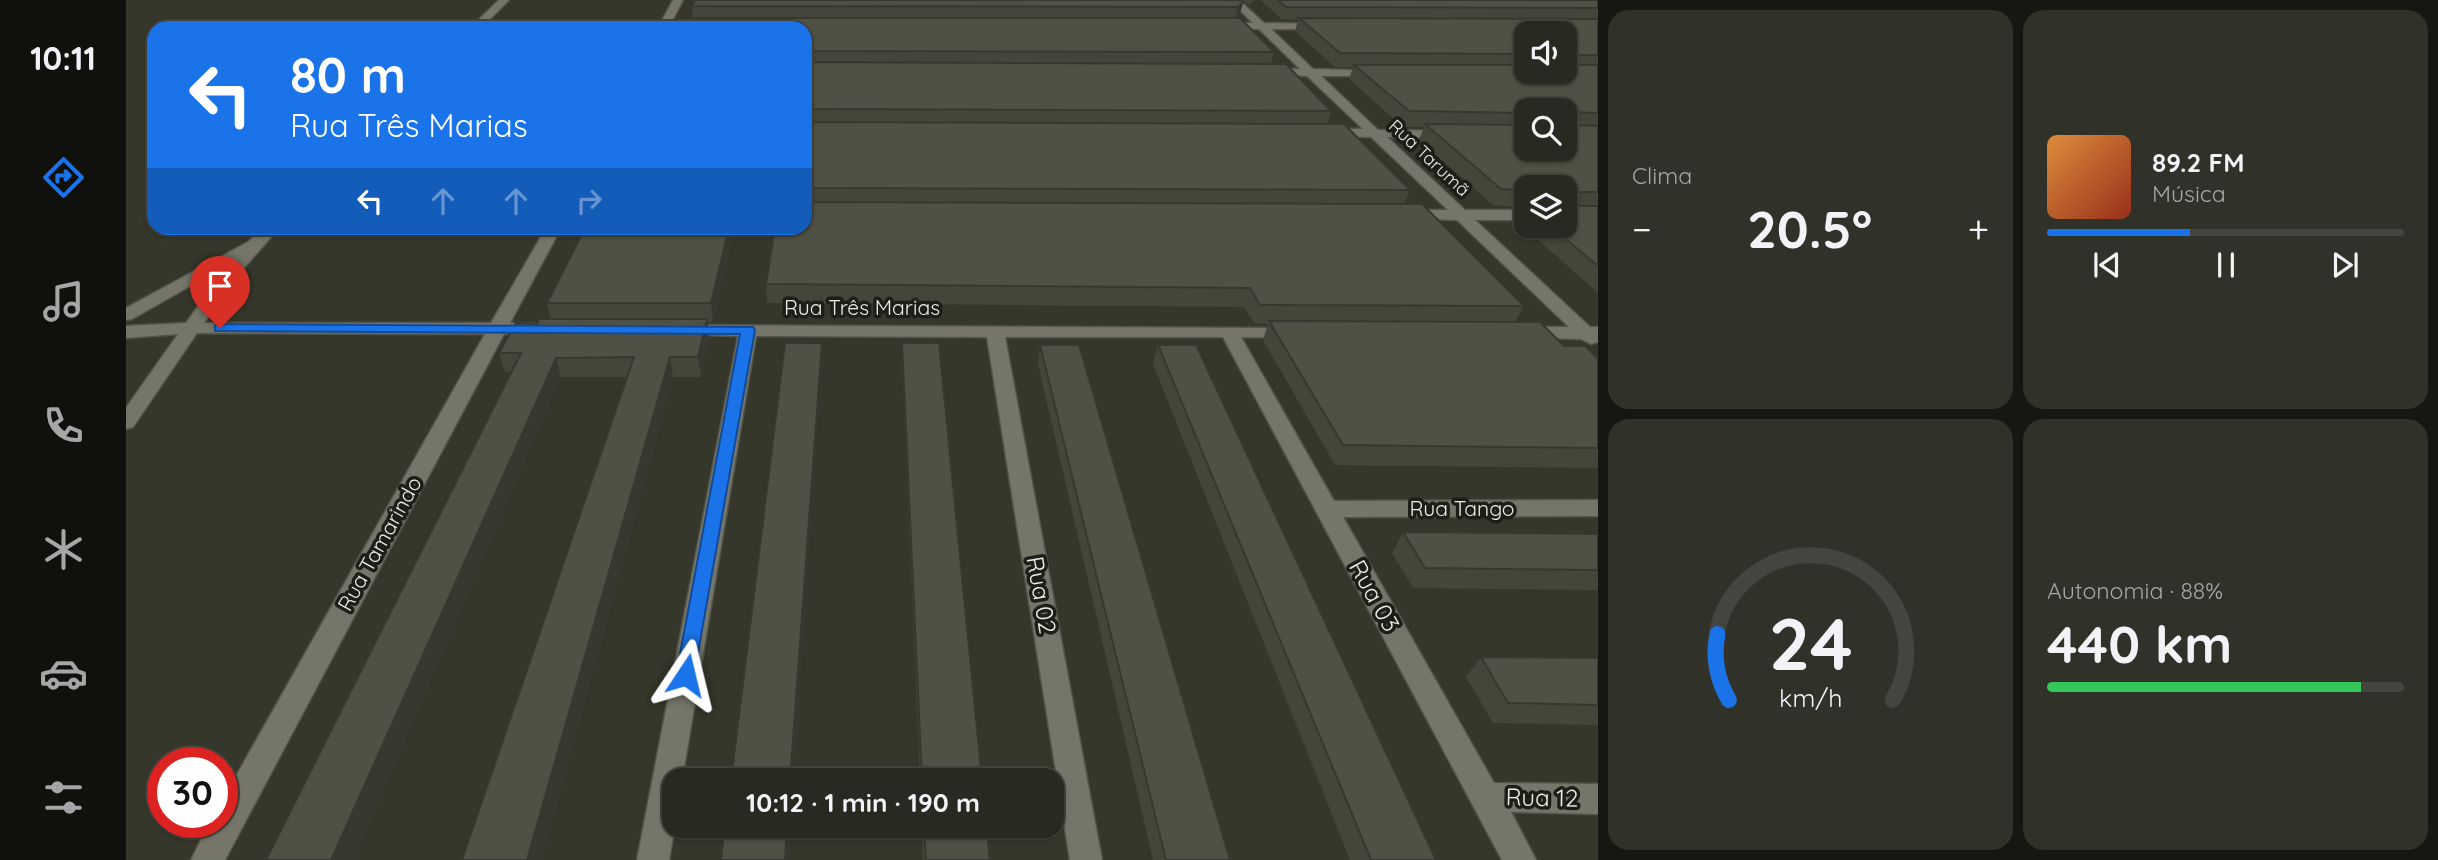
<!DOCTYPE html>
<html lang="pt">
<meta charset="utf-8">
<style>
:root{--surface:#282920;--page:#303129;--text:#f1f3f6;--muted:#a5a6a5;--line:#44453e;--accent:#1a73e8}
body{margin:0;font-family:Quicksand,sans-serif;background:var(--page);color:var(--text);height:100vh;display:flex;flex-direction:column;font-size:26px;white-space:nowrap}
*{box-sizing:border-box;margin:0}
p{font-size:23px;color:var(--muted)}
.icon{flex:none;width:38px;height:38px;fill:none;stroke:currentColor;stroke-width:2;stroke-linecap:round;stroke-linejoin:round}
.map{position:relative;flex:1;overflow:hidden}
.panel{display:flex;flex-direction:column;gap:10px;padding:10px;background:#161712;width:840px}
.panel>*{flex:none}
.hud{position:absolute;left:21px;top:21px;width:665px;height:214px;border-radius:21px;box-shadow:0 2px 5px #0004,0 0 0 2px var(--line);background:#1a73e8;color:#fff;overflow:hidden}
.tools{position:absolute;left:1388px;top:21px;display:grid;gap:14px}
.tools a{display:grid;place-items:center;width:63px;height:63px;border-radius:14px;background:var(--surface);box-shadow:0 2px 5px #0004,0 0 0 2px var(--line);font-size:35px}
.speed{position:absolute;left:21px;top:747px;display:flex;gap:14px;font-size:35px;font-weight:700;text-align:center}
.speed>*{display:grid;place-content:center;width:91px;height:91px;border-radius:50%;background:var(--surface);box-shadow:0 2px 5px #0004,0 0 0 2px var(--line);line-height:1}
.speed .limit{border:10px solid #d22;background:#fff;color:#111}
.pin{position:absolute;display:grid;place-items:center;width:60px;height:60px;color:#fff;margin:-72px -30px;border-radius:50% 50% 50% 0;rotate:-45deg;box-shadow:0 0 7px #0007}
.pin .icon{rotate:45deg}
.me{position:absolute;width:77px;margin:-38px;rotate:10deg;stroke-linejoin:round;filter:drop-shadow(0 0 5px #0008)}
.turn{display:flex;align-items:center;gap:24px;height:147px;padding:0 28px;font-size:32px}
.turn .icon{width:91px;height:91px;stroke-width:2.5}
.turn b{display:block;font-size:49px;line-height:60px}
.lanes{display:flex;align-items:center;height:66px;padding:0 28px;background:#0003;justify-content:center;gap:35px;direction:ltr}
.lanes .off{opacity:.35}
.big{font-size:52px;font-weight:800;line-height:1.1}
.panel .tile{flex:1;display:flex;flex-direction:column;justify-content:center;gap:10px;min-width:0;padding:0 24px;border-radius:21px;background:var(--page)}
.panel .dial{align-items:center;gap:0}
.dial svg{height:182px;overflow:visible;fill:none;stroke:var(--line);stroke-width:7;stroke-linecap:round;text-anchor:middle}
.dial text{fill:var(--text);stroke:none}
.song{display:flex;align-items:center;gap:21px}
.cover{width:84px;height:84px;border-radius:10px;background:linear-gradient(135deg,hsl(30 70% 55%),hsl(10 70% 35%))}
.played{height:7px;border-radius:4px;background:linear-gradient(90deg,var(--accent) 40%,var(--line) 40%)}
.keys{display:flex;justify-content:space-around;direction:ltr}
.heat{display:flex;justify-content:space-between;align-items:center;font-size:38px;direction:ltr}
.charge{height:10px;border-radius:5px;background:linear-gradient(90deg,#34c759 88%,var(--line) 0)}
.panel .tiles{flex:1;display:grid;gap:10px;grid-template-columns:repeat(2,1fr)}
.trip{position:absolute;left:536px;top:768px;width:402px;height:70px;border-radius:21px;background:var(--surface);box-shadow:0 2px 5px #0004,0 0 0 2px var(--line);font-weight:800;line-height:70px;text-align:center}
main{display:flex;flex:1;min-height:0}
.tabs{display:flex;flex-direction:column;width:126px;justify-content:space-around;align-items:center;background:#10100d;color:var(--muted)}
.tabs .icon{width:49px;height:49px}
.tabs .selected{color:var(--accent)}
.tabs b{font-size:32px;color:var(--text)}
.map>svg:first-child{display:block}
.lines{fill:none;stroke-linecap:round;stroke-linejoin:round}
.minor-casing{stroke:#525349;stroke-width:3}
.minor{fill:#757669;fill-rule:evenodd}
.wall{fill:#44463a;fill-rule:evenodd}
.shaded-wall{fill:#373930}
.building{fill:#4f5144;stroke:#373930;stroke-width:2}
.route{fill:#1a73e8;stroke:#114b97;stroke-width:2}
.labels{text-anchor:middle;stroke-width:7;stroke-linejoin:round;paint-order:stroke}
.far-street-label{font-size:18px;fill:#eaebe3;stroke:#1d1e18}
.street-label{font-size:21px;fill:#eaebe3;stroke:#1d1e18}
.near-street-label{font-size:24px;fill:#eaebe3;stroke:#1d1e18}
</style>
<main>
<nav class="tabs">
<b>10:11</b>
<svg class="icon selected" aria-label="directions" viewBox="0 0 24 24"><path d="M12 3l9 9-9 9-9-9zM9 14v-3h6M13 9l2 2-2 2"/></svg>
<svg class="icon" aria-label="music" viewBox="0 0 24 24"><path d="M9 18V5l10-2v13"/><circle cx="6" cy="18" r="3"/><circle cx="16" cy="16" r="3"/></svg>
<svg class="icon" aria-label="phone" viewBox="0 0 24 24"><path d="M5 4h4l2 5-3 2q2 4 5 5l2-3 5 2v4C11 20 4 13 5 4z"/></svg>
<svg class="icon" aria-label="climate" viewBox="0 0 24 24"><path d="M12 3v18M4 7l16 10M4 17L20 7"/></svg>
<svg class="icon" aria-label="car" viewBox="0 0 24 24"><path d="M5 17H2v-5l4-1 3-4h7l3 4 3 1v5h-3M9 17h6M6 11h13"/><circle cx="7" cy="17" r="2"/><circle cx="17" cy="17" r="2"/></svg>
<svg class="icon" aria-label="filters" viewBox="0 0 24 24"><path d="M4 7h16M4 17h16"/><circle cx="9" cy="7" r="2"/><circle cx="15" cy="17" r="2"/></svg>
</nav>
<div class="map">
<svg width="1472" height="860" viewBox="0 0 1472 860">
<rect width="100%" height="100%" fill="#36372b"/>
<g class="lines">
<g class="minor-casing">
<path id="minor" d="M373 0H383L355 28H344Z
M547 0H557L546 21 588 22 593 25 588 28H532Z
M1103 0H1113L1138 23 1201 24 1202 26 1197 29H1145L1187 69 1258 71V75L1254 76H1195L1252 130 1329 131 1331 134 1324 138 1261 137 1339 210H1400V220H1349L1464 327H1472V342L1465 344 1455 339 1391 337 1388 333 1391 329 1397 327H1443L1331 220 1275 218 1272 215 1275 212 1280 210H1322L1245 137 1194 136V130L1199 129H1237L1181 76 1136 74 1134 72 1140 69H1174L1133 29 1092 28 1091 26 1096 23H1127Z
M137 228H153L111 276 78 323H365L420 228H435L384 323 413 324 422 329 413 334H378L99 860H65L84 822H96V801L359 334 71 333 7 427 0 429V408L52 334 0 338V326L60 323 103 264 6 319 0 320V308L122 242Z
M554 325 1171 328 1174 332 1165 338 1115 337 1208 501 1472 500V516L1217 517 1368 783 1472 784V814L1385 812 1410 860H1376L1097 337H879L976 860H944L861 337 630 336 556 780H548L549 826 543 860H511L612 336 548 334 545 330Z"/>
</g>
<use href="#minor" class="minor"/>
</g>
<path class="wall" d="M1116 0H1128L1123 5Z
M1134 0H1472V293L1392 222 1399 208 1367 205 1293 140 1298 127H1277L1223 79 1227 67H1209L1169 31 1172 20 1156 19ZM1400 33H1438V72H1400ZM1400 110H1438L1400 149ZM1400 187H1438V226H1400Z
M1117 2 1114 14 1111 18 1148 52 1145 64 1205 111 1201 124 1284 190 1278 204 1398 306 1389 322 1438 346 1472 359V468L1209 465 1137 340 1142 324 1128 323 1118 307 641 303 640 284 679 228V28L567 18 566 6Z
M608 228 587 322H581L583 338 575 377H547L415 860H336L501 377H435L379 372 373 353 411 324 425 319 421 303Z
M776 343 856 780H794L776 362Z
M914 345 1104 860H1027L912 364Z
M1032 345 1310 860H1224L1027 364Z
M1277 532 1472 534V590L1287 588 1266 553Z
M1355 657 1472 658V725L1367 723 1340 677Z
M796 826H860L864 860H797Z"/>
<path class="shaded-wall" d="M1117 2 1114 14 1109 19 1112 7Z
M603 228H608L587 322 585 303Z
M581 319 583 338 575 377 572 357Z
M696 343V362L668 780H664Z
M544 357 547 377 415 860H401Z
M430 358 435 377 228 860H205Z
M661 826H665L662 860H659Z"/>
<path class="building" d="M569 0H1115L1117 2 1112 7 566 6Z
M1152 0H1472V8L1160 7Z
M563 18H1114L1148 52 679 51V28H557Z
M1173 18 1472 19V55H1438V33H1400V54L1214 53Z
M679 62 1160 64 1205 111 679 109Z
M1228 65H1400V72H1438V65H1472V113L1446 112 1443 123 1446 125 1472 126V192H1447L1444 204 1447 206H1472V266L1424 226H1438V187H1400V190L1375 189 1299 124 1400 125V149H1438V110H1400V113L1283 111Z
M679 122 1218 124 1284 190 679 188Z
M679 202 1296 204 1398 306 1134 305 1124 288 640 284 649 228H679Z
M459 228H603L585 303H421Z
M413 319H581L572 357H544L401 860H336L508 357 430 358 205 860H140L395 353H373L390 323 411 324Z
M1143 321 1414 322 1438 346H1459L1472 359V448L1217 445Z
M659 343H696L664 780H605Z
M776 343H813L856 780H796Z
M914 345H953L1104 860H1040Z
M1032 345H1070L1310 860H1245Z
M1277 532 1472 534V570L1299 568Z
M1355 657 1472 658V705L1382 703Z
M599 826H661L659 860H595Z
M798 826H860L864 860H800Z"/>
<path class="route" d="M94 324 627 327 629 330 567 681 560 683 553 681 550 675 614 334 89 331V325Z"/>
<g class="labels">
<g class="far-street-label">
<text transform="translate(1303 158) rotate(43)" y="6">Rua Tarumã</text>
</g>
<g class="street-label">
<text x="736" y="315">Rua Três Marias</text>
<text x="1336" y="516">Rua Tango</text>
<text transform="translate(254 544) rotate(-61)" y="7">Rua Tamarindo</text>
</g>
<g class="near-street-label">
<text transform="translate(915 595) rotate(80)" y="8">Rua 02</text>
<text transform="translate(1248 596) rotate(61)" y="8">Rua 03</text>
<text transform="translate(1416 798) rotate(1)" y="8">Rua 12</text>
</g>
</g>
</svg>
<div class="tools">
<a><svg class="icon" aria-label="sound" viewBox="0 0 24 24"><path d="M4 9h4l5-4v14l-5-4H4zM17 9q2 3 0 6"/></svg></a>
<a><svg class="icon" aria-label="search" viewBox="0 0 24 24"><circle cx="10" cy="10" r="6"/><path d="M15 15l6 6"/></svg></a>
<a><svg class="icon" aria-label="layers" viewBox="0 0 24 24"><path d="M12 4l9 5-9 5-9-5zM3 14l9 5 9-5"/></svg></a>
</div>
<div class="speed"><div class="limit">30</div></div>
<div class="pin" style="left:94px;top:328px;background:#d93025"><svg class="icon" aria-label="arrive" viewBox="0 0 24 24"><path d="M6 21V4h12l-3 4 3 4H6"/></svg></div>
<svg class="me" style="left:560px;top:675px" viewBox="-20 -20 40 40"><path d="M0-17L14 15 0 8-14 15z" fill="#1a73e8" stroke="#fff" stroke-width="4"/></svg>
<div class="trip">10:12 · 1 min · 190 m</div>
<div class="hud">
<div class="turn"><svg class="icon" aria-label="left" viewBox="0 0 24 24"><path d="M17 20v-9H6M10 6l-5 5 5 5"/></svg><div><b>80 m</b>Rua Três Marias</div></div>
<div class="lanes"><svg class="icon" aria-label="left" viewBox="0 0 24 24"><path d="M17 20v-9H6M10 6l-5 5 5 5"/></svg><svg class="icon off" aria-label="ahead" viewBox="0 0 24 24"><path d="M12 20V5M6 11l6-6 6 6"/></svg><svg class="icon off" aria-label="ahead" viewBox="0 0 24 24"><path d="M12 20V5M6 11l6-6 6 6"/></svg><svg class="icon off" aria-label="right" viewBox="0 0 24 24"><path d="M7 20v-9h11M14 6l5 5-5 5"/></svg></div>
</div>
</div>
<section class="panel">
<div class="tiles">
<div class="tile"><p>Clima</p>
<div class="heat"><a>−</a><b class="big">20.5°</b><a>+</a></div>
</div>
<div class="tile">
<div class="song"><i class="cover"></i><div><b>89.2 FM</b><p>Música</p></div></div>
<div class="played"></div>
<div class="keys"><svg class="icon" aria-label="previous" viewBox="0 0 24 24"><path d="M18 5L8 12l10 7zM5 5v14"/></svg><svg class="icon" aria-label="pause" viewBox="0 0 24 24"><path d="M8 5v14M16 5v14"/></svg><svg class="icon" aria-label="next" viewBox="0 0 24 24"><path d="M6 5l10 7-10 7zM19 5v14"/></svg></div>
</div>
<div class="tile dial"><svg viewBox="0 0 100 80">
<path d="M14 69A42 42 0 1 1 86 69"/>
<path d="M14 69A42 42 0 0 1 9 40" stroke="#1a73e8"/>
<text x="50" y="56" font-size="32" font-weight="700">24</text>
<text x="50" y="72" font-size="11">km/h</text>
</svg></div>
<div class="tile"><p>Autonomia · 88%</p><b class="big">440 km</b><div class="charge"></div></div>
</div>
</section>
</main>
